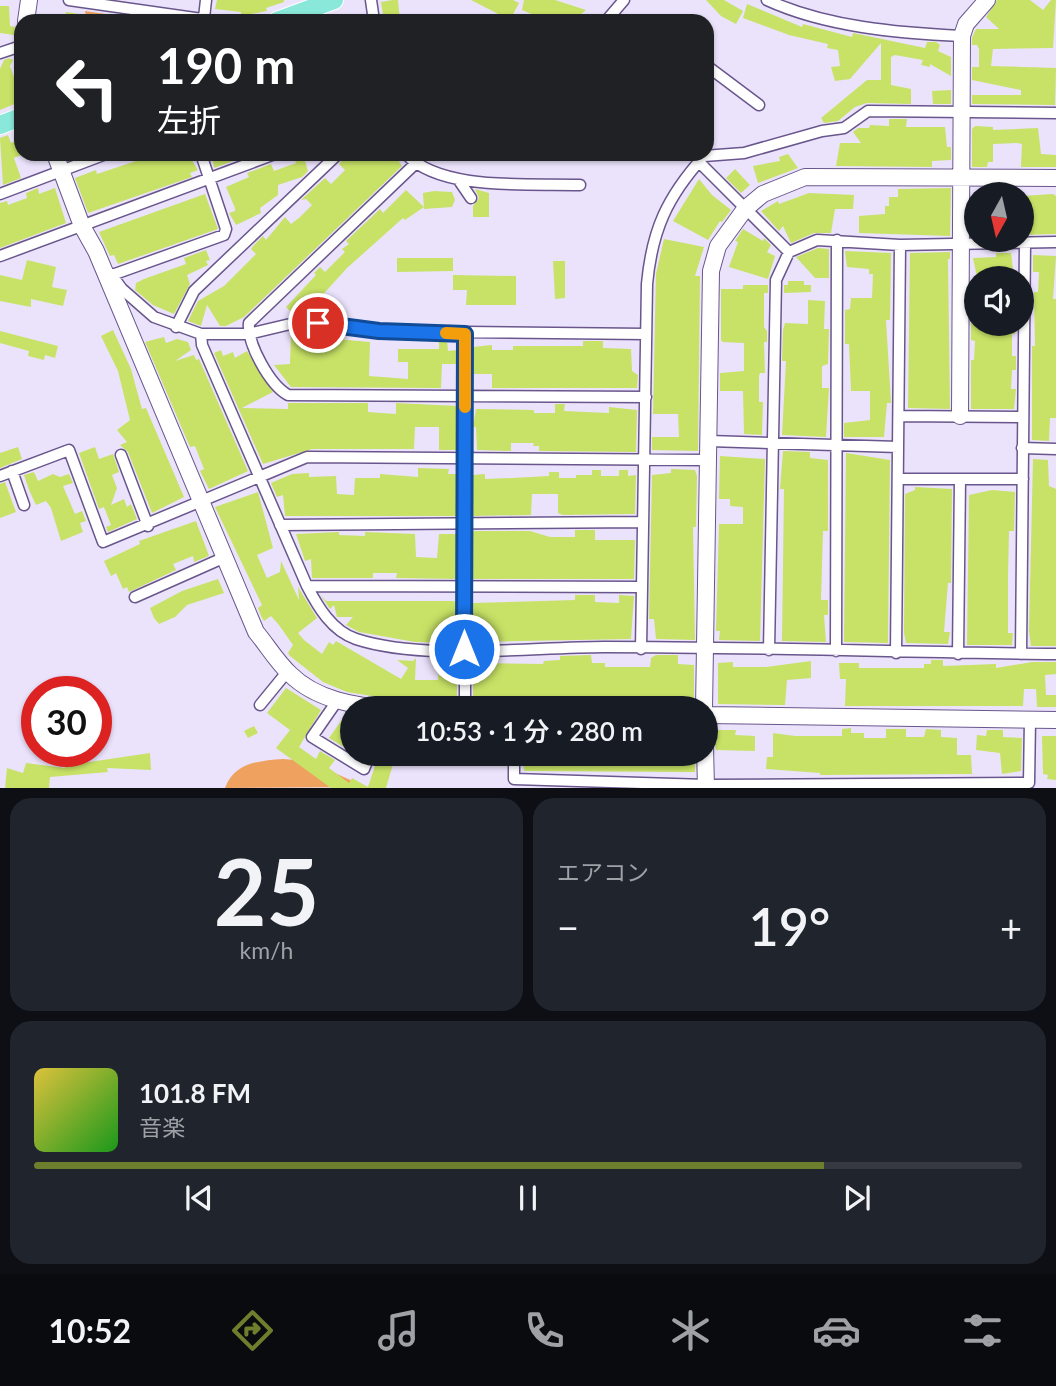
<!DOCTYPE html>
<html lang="ja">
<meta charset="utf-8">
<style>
:root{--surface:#171b24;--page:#20242c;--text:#f1f3f6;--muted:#9ea1a6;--line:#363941;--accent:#6d7e2c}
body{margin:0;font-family:Lato,"Noto Sans JP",sans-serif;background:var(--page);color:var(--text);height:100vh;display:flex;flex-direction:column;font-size:26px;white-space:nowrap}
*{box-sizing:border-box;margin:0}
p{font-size:23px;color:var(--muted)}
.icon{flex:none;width:38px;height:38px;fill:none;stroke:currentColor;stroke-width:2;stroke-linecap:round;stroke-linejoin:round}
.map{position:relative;height:788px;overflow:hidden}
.details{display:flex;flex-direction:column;gap:10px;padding:10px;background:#0d0f14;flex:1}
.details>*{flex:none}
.guide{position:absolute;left:14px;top:14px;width:700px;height:147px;border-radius:21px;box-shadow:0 2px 5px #0004;background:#202124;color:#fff;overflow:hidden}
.needle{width:46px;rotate:188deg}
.buttons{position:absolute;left:964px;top:182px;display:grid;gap:14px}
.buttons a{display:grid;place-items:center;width:70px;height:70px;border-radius:50%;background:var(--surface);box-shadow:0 2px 5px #0004;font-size:35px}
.speed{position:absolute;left:21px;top:676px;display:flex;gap:14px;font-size:35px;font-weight:700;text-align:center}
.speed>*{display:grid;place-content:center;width:91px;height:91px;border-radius:50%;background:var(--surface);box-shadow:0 2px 5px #0004;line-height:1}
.speed .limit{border:10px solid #d22;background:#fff;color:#111}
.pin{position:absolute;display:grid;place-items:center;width:60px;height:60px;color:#fff;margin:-30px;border:4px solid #fff;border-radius:50%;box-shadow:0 2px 7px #0007}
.me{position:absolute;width:77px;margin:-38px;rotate:0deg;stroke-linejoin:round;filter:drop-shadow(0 0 5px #0008)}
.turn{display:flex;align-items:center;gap:24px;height:147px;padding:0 28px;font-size:32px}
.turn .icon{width:91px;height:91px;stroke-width:2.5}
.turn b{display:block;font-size:49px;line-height:60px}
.big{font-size:52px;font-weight:600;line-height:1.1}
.details .widget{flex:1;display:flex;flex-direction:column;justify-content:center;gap:10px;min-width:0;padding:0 24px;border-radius:21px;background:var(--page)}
.details .dial{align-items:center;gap:0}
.dial b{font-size:91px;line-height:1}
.song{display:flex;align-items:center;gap:21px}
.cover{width:84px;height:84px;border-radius:10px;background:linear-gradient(135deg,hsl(50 70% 55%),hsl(120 70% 35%))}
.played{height:7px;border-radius:4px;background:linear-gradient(90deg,var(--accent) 80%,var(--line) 80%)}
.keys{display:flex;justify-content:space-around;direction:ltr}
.heat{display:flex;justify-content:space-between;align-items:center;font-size:38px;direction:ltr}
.details .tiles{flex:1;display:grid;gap:10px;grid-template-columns:1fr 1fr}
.widget:last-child{grid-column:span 2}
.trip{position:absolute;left:340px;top:696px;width:378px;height:70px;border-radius:35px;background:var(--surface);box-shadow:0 2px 5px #0004;font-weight:600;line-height:70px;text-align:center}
.tab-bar{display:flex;height:112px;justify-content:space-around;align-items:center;background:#090b0e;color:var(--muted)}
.tab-bar .icon{width:49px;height:49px}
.tab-bar .active{color:var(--accent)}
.tab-bar b{font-size:32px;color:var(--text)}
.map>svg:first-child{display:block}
.green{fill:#efa15f}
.building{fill:#c7e266}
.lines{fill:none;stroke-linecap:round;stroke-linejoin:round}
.street-casing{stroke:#69568c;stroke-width:13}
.secondary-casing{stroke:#69568c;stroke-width:18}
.primary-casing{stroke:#fff;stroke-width:20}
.street{stroke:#fff;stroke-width:10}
.secondary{stroke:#fff;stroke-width:16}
.primary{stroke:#89e8d9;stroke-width:18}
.route-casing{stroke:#114b97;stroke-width:18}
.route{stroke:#1a73e8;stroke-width:12}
.slow{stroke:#f59e0b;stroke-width:12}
</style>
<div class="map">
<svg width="1056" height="788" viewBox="0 0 1056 788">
<rect width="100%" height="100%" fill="#ebe3fc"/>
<path class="green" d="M85 11 153 21H87Z
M283 759 308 761 366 787 225 788C235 762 259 761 283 759Z"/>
<path class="building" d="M217 0H284V2L266 8 267 11 241 16V12L215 9Z
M393 0H398L400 21H384L381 2Z
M471 0H513L519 3 510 20Z
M524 0H555L586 10 574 20 548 21 522 10Z
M706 0H724L743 11 736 24 721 16Z
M997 0H1030L1043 10 1051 0H1056L1053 48 993 49 991 66 1056 68 1055 105 972 104V95H1021V90L972 80V67H979V49L977 45H972V38L976 29H999L986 17Z
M747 4 802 27 803 24 852 37 853 33 925 48 927 42H936L940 45 938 51 951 57V76L930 64V67L921 65 923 60 895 55 891 57V85L911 89V104L867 103 855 107 838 121 824 123 821 118 867 80H881V43L850 79 835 81 831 67 840 66 838 50 827 48 828 44 789 35 743 18Z
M0 6H9L10 26 15 27 14 35 0 33Z
M66 12 92 16 91 21H64Z
M9 58 13 60 10 66 21 97 17 103 0 110V69L4 60Z
M951 90V104H933L932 91Z
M889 119H907L906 127H945L947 147H951V160L932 161V167L836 166 840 143H861L853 132 858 128H869L870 125 889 126Z
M975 126 993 127V130L1038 128 1041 154 1056 155V167H1021L1022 144 1017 143 993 144V162H988L987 167H972V129Z
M8 135 11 143 21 139V155L14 158 21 178 3 185 0 138Z
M157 154H188L198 170 190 173 192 177 88 213 75 178 96 170 97 174Z
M212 154H252L214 168Z
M293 154H303L308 171 302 177 278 185V195L260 208 261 213 236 225 229 213 235 211V208L226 187 249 177 247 173 271 164 274 171 296 163Z
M348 154H394L402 166 244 317 226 326H220L207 305 201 326 188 321 198 301 224 286 256 254 251 249 254 245 263 236 266 240 285 217 291 224 299 218 312 205 306 199 301 200 325 178 331 184 345 170 339 164Z
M788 154 798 168 758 183 753 166 780 161 779 157Z
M735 169 750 185 741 193 726 178Z
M699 179 712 195 731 210 722 222 720 221 708 240 673 221Z
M38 188 39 194 55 188 66 223 0 248V203L7 201 8 205 27 198 26 193Z
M951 188 950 236 859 233V216L885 214V206H889V197H898V189Z
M475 189 489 193V217H473V206L479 198Z
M406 190 424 207 405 220 403 218 347 268 307 312 293 314 286 307 316 275 314 273 320 267 325 272 345 252 342 249 349 244 346 241 380 209 383 213Z
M434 191 452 192 455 200 452 207 424 209 423 193Z
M809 193 854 195 853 209H835L831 233H814L791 243 783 226 779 231 761 211 778 201 779 204Z
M205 194 218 229 118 264 114 255 110 256 99 232Z
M1053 194 1056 196V234L1022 235V196Z
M972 195H976V231H971Z
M743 229 763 241 764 238 771 245 767 252 775 256 768 279 729 267 738 242 735 241Z
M664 239 704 247 695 276H700L698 451 652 450V437H679L678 414H653L656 274Z
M818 248 829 249V278H815L796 257Z
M206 250 210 260 206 261 208 265 187 275 190 284 174 314 153 305 135 290 136 283 144 279 186 264 184 258Z
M845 251 891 253 890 320H886L891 403H887L884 437H844V423L870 420V391H851L849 344H845V310L850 309 851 298H872L873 274H869V269L847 267Z
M950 252V259H948L950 409 908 408 910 253Z
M996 253H1011L1013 269H993V276L977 277 973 258 996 257Z
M1033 255 1056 256 1053 299H1056V418H1050L1049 441 1032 440V346H1035L1034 292H1038L1039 272H1033Z
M397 258H453V271L397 272Z
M27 260 56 267 52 287 67 290 63 306 31 299V307L0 301V275L22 280Z
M553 261H565V298L555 299Z
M453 275 516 276V305H466L467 290H453Z
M788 281H804V285H811V292L784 293V285H788Z
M743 285H768V293H764V327L767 331V342H764L765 373H760L759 376V402H763L762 435 744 434 743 391H720V373L744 371V343L723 342 721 340V289H743Z
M808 300 825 301 824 329H829L828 364 822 366V388H829L826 437 782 435 786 361H782L783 330 785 323 808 324Z
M971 318H976V325L1015 324V334H1012V356H1016V370H1012L1011 389H1016L1014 409H971V360H974L975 341 971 340Z
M113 330 131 369 142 409 146 408 184 497 152 513 128 452 120 445 127 442 117 430 130 420 118 371 101 336Z
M0 331 58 346 55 358 45 355 44 360 28 356 29 351 0 343Z
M291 335 370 342 369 376 408 379V362H398V349H439V340H447L448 351 457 350V364H442L441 388 291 387 274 365 290 364Z
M164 337 166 343 177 339 188 342 191 350 175 361 194 355 196 360 199 359 248 471 209 489 200 471 204 469 195 446 190 447 145 342Z
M583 341H603V348L631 349 632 371 638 375 637 388H492V374H473V347L492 345V350H513V346H583Z
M221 350 223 356 233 352 235 358 247 351 273 392 242 408 288 409V403H368V412L396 414V403L457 406 456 450H439V427H415L414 449H312L263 464 214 353Z
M555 404H565L564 411 609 413V407L637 410 636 452 539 451V446H533L534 443H511V451L477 450 476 427H473L476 409 534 410V413H555Z
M18 447 22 459 0 468V453Z
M95 447 99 459 113 454 119 472 112 475 117 488 111 505 124 499 127 507 131 504 137 519 108 532 106 527 111 525 104 507 99 509 79 453Z
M783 451 810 452V458L828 460V531H823L821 600H828V615H824L826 642 782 641 784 489H780Z
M846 453 890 460 888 643 844 642Z
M720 456 765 459 760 641 719 640 720 631H716L719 524H743V507L730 506V499H719Z
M1033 459 1048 460 1049 486 1056 489V646H1031L1029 631Z
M418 468 449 469 448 474H457V516H285L283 495 277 497 271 483 292 474 309 473V477L336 476 337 494 354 495 355 478H380V474L418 477Z
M671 469 695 470 697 476 696 527H693L695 640 656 639 654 619H649L652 475 671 473Z
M592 470H601V476H619V470H628V476L636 475 635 514 563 515 558 513V494H532L531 515 473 516V475L485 474V479L512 478 549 476V472H559V478H576V475H592Z
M34 472 38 481 53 474 60 477 69 474 73 483 63 486 75 514 82 511 86 521 80 523 83 532 61 541 51 508 46 501 36 505 29 490 24 475Z
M5 482 16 512 0 518V484Z
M915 487 952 489 951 583H948L944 632H950L948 644 906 643 904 633 905 494 915 490Z
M992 490 1015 492 1014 531H1009L1008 575V633H1013L1012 645H967L969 495Z
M258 492 273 548 257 555 267 578 280 572 281 561 299 600 298 587 317 618 298 633 304 640 322 654 329 642 333 645 336 641 401 679 408 668 397 660 413 661 416 658 415 680H438L439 667H457V700L414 696V701L397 700 347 692 323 682 290 656 288 653 293 645 279 625 271 616 264 621 261 616 258 608 262 605 215 507Z
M196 521 209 556 194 562 193 556 173 564 176 570 129 592 127 587 123 589 116 573 111 576 104 561 140 544 139 541Z
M575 530H595V540H635L634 579H473V531H530L550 537H575Z
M339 532V535L365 536V532L415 534 416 557 437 558 439 534H457V579L396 578 397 573H373V578H312L311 559 305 561 296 534Z
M218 579 224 593 187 605 175 617 159 624 154 618 150 608 182 591Z
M320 594 326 601H454L457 604V640L454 643 415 642 359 632 346 625 353 617H337L334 605 330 609Z
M575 595H595V602L619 603V595L634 596 631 639 473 642V603L575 600Z
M591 655 592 663H605V667H650L651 658 656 655H678V664L694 665V702H650V698L634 701 581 699V703L473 701V663L543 664 544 661 560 660V656Z
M931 660H943V666L996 664V668L1032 662H1056V674L1045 675 1046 695H1056V707H1037L1036 689H1024L1023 706H845L846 679H840L839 663H859V668H924V664H931Z
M811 661V678L787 680 785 705 718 704V663L733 662V667H766Z
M286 688 321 710 299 747 316 759 320 751 335 760 329 768 349 783 352 778 368 787 379 754H396L386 788H331L276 748 290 730 267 713Z
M343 718 352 723V752L329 738Z
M254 726 258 733 248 738 244 731Z
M851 728V733H864V738H886V729H906V737H924L926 729 941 730V737L957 738V755H971L972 774 820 775V773L766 769 767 757H773V733L795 736H842V729Z
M712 730H736L735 735 755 736V751L716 750Z
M987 730H1003V737L1022 738 1021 771 1002 774 1000 753 976 750 977 735 986 736Z
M1042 736H1056V780L1047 779 1048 775 1043 774Z
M150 753 151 770 107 768 108 772 50 777 49 788H5L7 768 23 773 26 763 65 768 64 762 76 761V764Z
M540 754H660V757L695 758V772L524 771 522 757Z"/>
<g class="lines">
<g class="street-casing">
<path id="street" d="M69 0 216 21
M371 0 374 21
M767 0C826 27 898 33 962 36
M204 18 206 0
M606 21 624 0
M644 21H648
M0 53 21 46
M707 66 759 105
M406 154C441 192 531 183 580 185
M699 162 789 252
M415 164 249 323C247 344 270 385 288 395L646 397
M458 179 471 198
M0 194 106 154
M0 256 275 154
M111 274 122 289 154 317 201 334H248L303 321 379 331 646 334
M112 275 224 235 226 229 201 154
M176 327 194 291 338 154
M201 334 202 345 307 586C318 607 332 631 356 639 423 661 531 647 604 647 755 647 906 652 1056 654
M465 334V709
M899 416 1022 417
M709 441 898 447
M1022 448 1056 449
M121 455 148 526
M12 471 24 505
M0 476 69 450 103 542 307 457 709 460
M899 479H1023
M280 525 642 522
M307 586 641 587
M135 597 223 558
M641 649 647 284C652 230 667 197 704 156L744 153 822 131 844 128 868 111 1056 113
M769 650 776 280 789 252 817 240 900 245 1056 242
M836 651 837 240
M896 653 900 245
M958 654 960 479
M1021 654 1025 242
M337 701 312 737 364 769 370 754
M260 705 287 672
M514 754V779L706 785 1029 783 1030 720"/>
</g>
<g class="secondary-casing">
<path id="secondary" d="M26 21 29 0
M55 154 82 226 96 251 256 632C267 645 277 662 290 674 316 700 355 706 391 709
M960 416 962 36 966 24 987 0
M704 709 711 271 718 246 745 209 763 194 805 177 1056 178
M705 715 1056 720
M705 746 706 788"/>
</g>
<g class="primary-casing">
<path id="primary" d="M277 21 334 0
M0 125 21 117"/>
</g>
<use href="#street" class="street"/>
<use href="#secondary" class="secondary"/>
<use href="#primary" class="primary"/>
</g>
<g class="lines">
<g class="route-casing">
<path id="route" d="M318 323 379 331 465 334 464 649"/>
</g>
<use href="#route" class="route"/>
<path class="slow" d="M446 333 465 334V407"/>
</g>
</svg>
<div class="buttons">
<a><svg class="needle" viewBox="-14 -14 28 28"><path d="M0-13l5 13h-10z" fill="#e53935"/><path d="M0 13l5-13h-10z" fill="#9ea1a6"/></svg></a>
<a><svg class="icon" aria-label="sound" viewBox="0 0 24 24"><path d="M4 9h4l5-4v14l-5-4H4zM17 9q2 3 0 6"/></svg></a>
</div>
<div class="speed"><div class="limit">30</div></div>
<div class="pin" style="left:318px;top:323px;background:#d93025"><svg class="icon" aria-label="arrive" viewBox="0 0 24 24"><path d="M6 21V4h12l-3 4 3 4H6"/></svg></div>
<svg class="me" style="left:464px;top:649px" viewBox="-20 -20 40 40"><circle r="17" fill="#1a73e8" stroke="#fff" stroke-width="3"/><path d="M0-11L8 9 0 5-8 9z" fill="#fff"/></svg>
<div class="trip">10:53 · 1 分 · 280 m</div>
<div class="guide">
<div class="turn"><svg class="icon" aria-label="left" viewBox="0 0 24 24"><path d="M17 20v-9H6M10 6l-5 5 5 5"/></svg><div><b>190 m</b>左折</div></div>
</div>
</div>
<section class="details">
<div class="tiles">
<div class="widget dial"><b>25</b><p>km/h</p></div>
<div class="widget"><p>エアコン</p>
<div class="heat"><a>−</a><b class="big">19°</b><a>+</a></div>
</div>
<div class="widget">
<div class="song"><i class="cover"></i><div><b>101.8 FM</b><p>音楽</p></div></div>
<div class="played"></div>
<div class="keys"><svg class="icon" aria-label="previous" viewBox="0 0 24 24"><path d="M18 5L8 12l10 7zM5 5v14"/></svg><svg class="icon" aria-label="pause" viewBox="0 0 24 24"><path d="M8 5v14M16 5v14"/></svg><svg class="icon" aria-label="next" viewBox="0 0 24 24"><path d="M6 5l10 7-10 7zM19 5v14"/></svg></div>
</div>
</div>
</section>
<nav class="tab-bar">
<b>10:52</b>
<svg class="icon active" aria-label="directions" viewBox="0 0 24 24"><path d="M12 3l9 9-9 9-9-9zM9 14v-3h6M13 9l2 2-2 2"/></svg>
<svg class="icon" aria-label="music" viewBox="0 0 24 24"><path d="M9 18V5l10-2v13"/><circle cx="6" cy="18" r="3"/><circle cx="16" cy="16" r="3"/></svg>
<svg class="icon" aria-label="phone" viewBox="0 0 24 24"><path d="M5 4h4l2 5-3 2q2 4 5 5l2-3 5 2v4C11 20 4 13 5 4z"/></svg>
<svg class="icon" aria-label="climate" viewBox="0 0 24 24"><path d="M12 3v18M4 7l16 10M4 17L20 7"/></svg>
<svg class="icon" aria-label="car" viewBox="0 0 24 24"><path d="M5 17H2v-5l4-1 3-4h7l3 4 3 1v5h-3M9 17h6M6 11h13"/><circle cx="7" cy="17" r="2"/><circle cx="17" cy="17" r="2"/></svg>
<svg class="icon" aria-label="filters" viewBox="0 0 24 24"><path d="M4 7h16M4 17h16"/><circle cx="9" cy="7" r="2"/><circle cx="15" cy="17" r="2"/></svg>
</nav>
